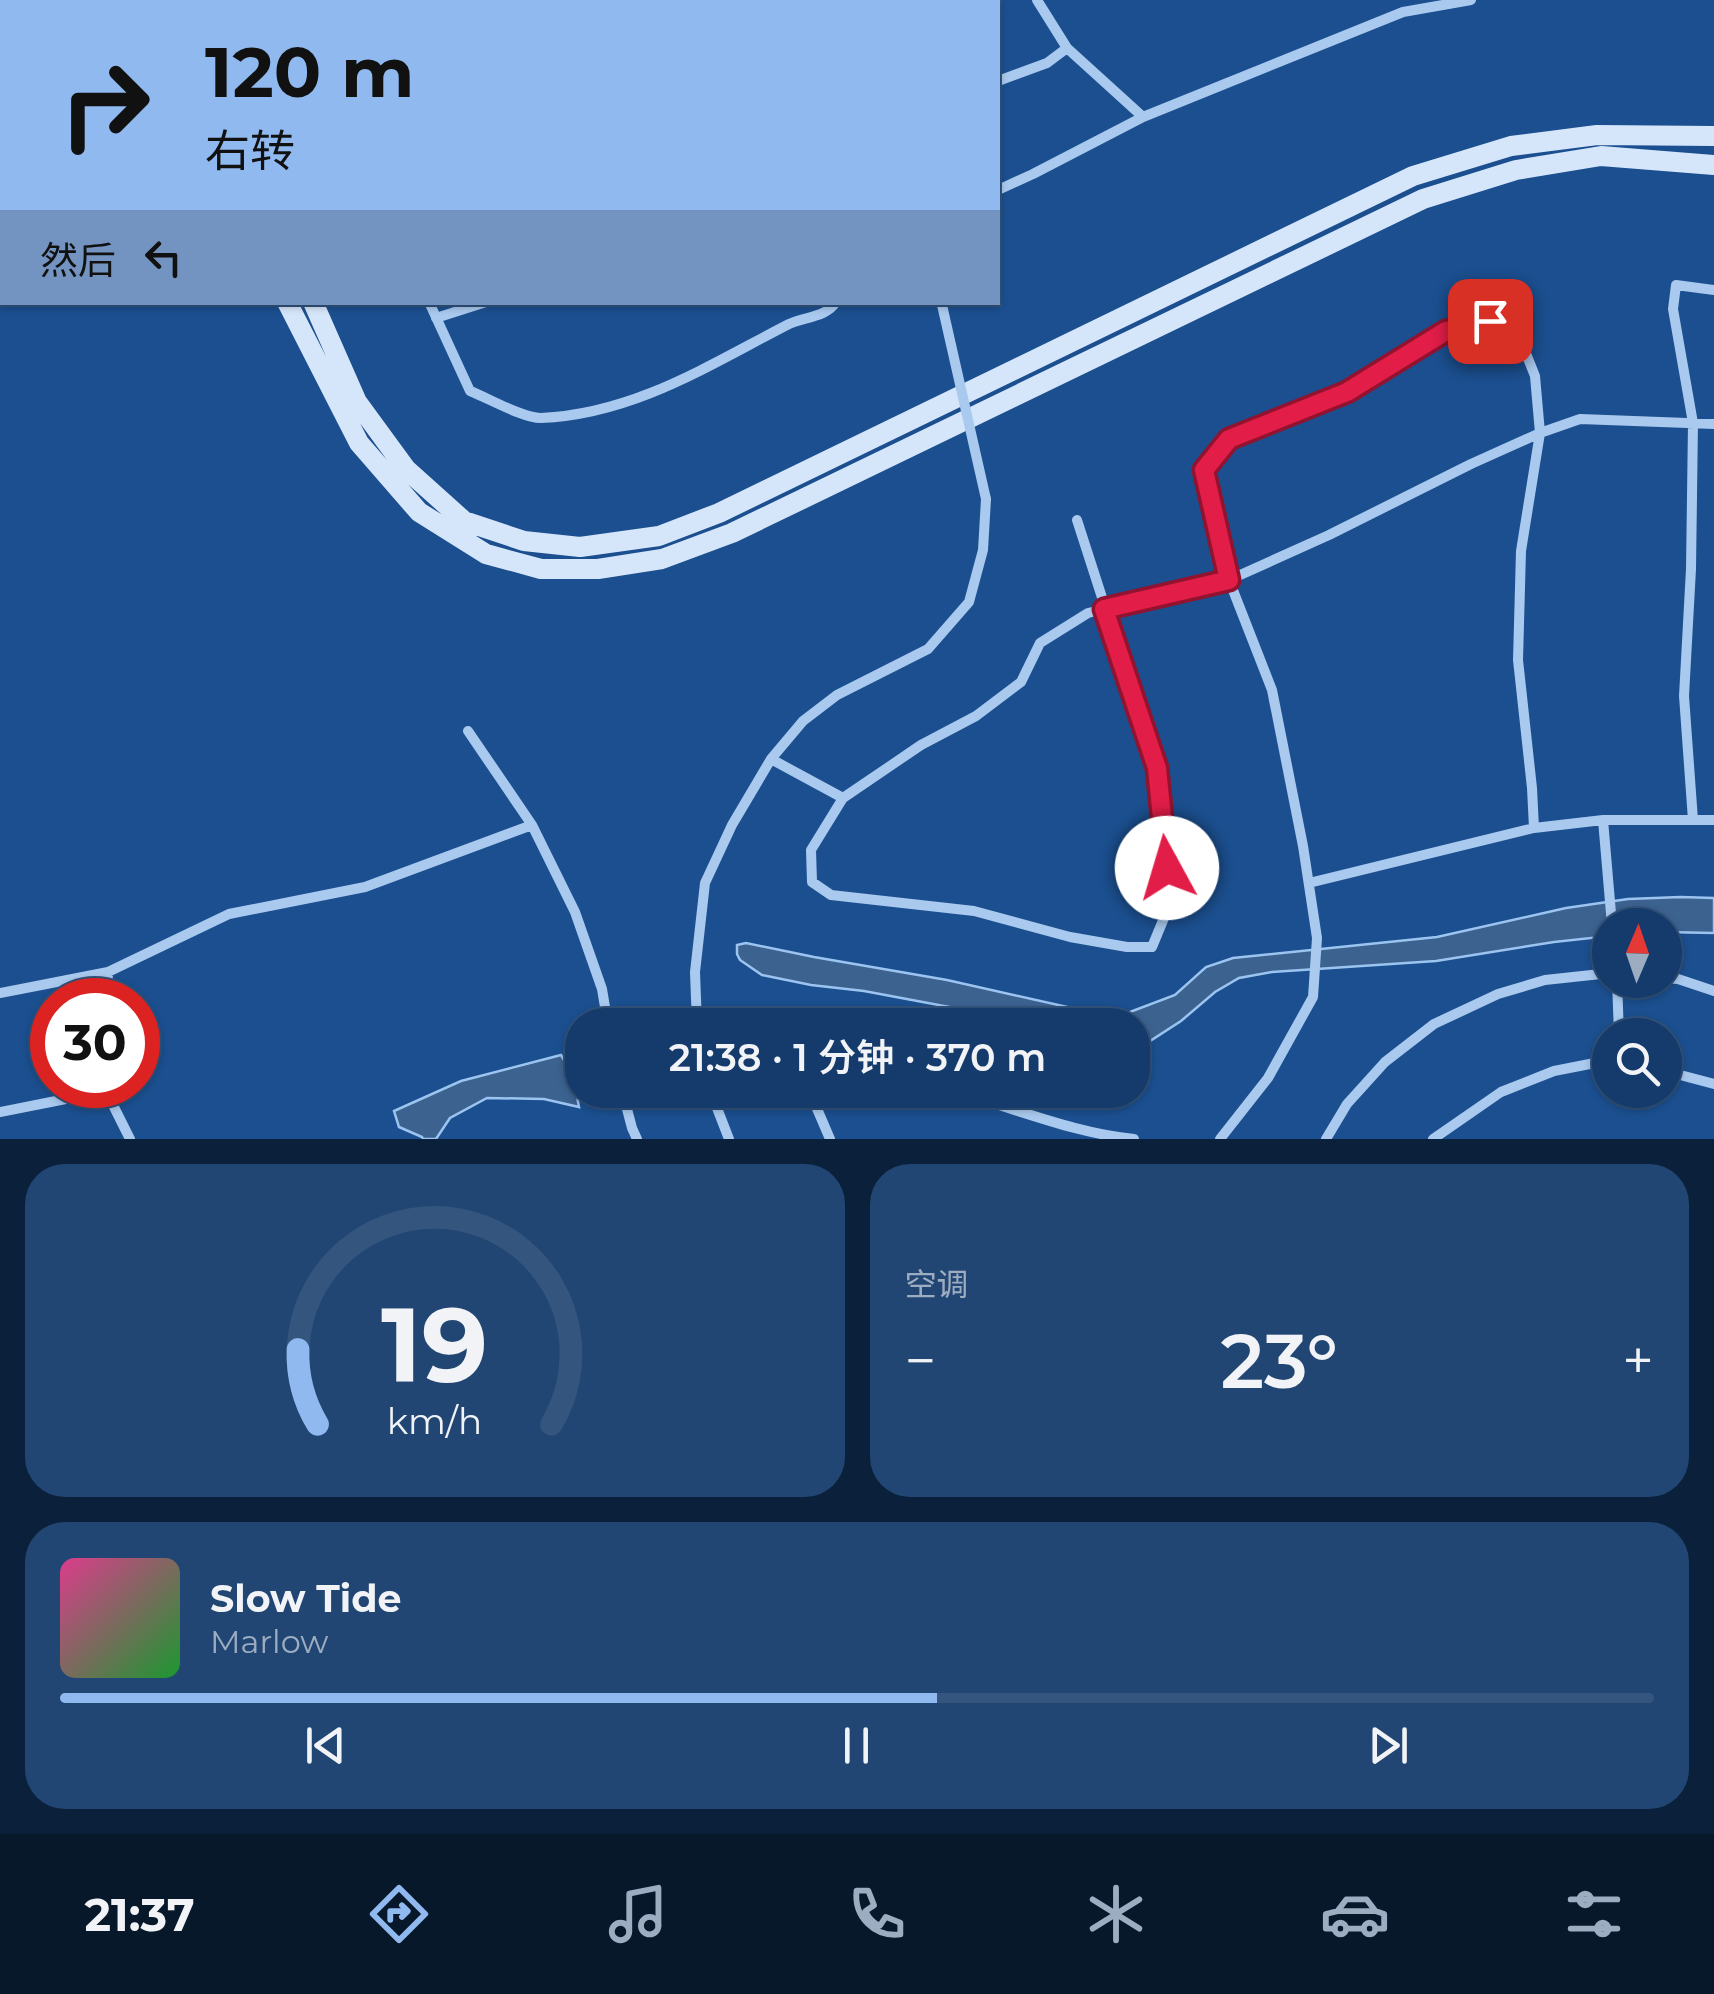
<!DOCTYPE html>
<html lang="zh">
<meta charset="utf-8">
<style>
:root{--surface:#143b6b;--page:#214673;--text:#f1f3f6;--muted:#9dadc1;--line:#33557e;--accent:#90b9f0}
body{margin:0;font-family:Montserrat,"Noto Sans SC",sans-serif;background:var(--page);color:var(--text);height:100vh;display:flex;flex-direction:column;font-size:38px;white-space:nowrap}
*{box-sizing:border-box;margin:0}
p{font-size:32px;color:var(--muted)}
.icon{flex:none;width:55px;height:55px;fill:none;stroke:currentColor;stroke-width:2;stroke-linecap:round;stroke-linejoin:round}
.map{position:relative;height:1139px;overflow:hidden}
.drawer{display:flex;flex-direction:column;gap:25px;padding:25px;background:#0b203b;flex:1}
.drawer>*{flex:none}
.top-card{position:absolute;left:0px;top:0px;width:1000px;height:305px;box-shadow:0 2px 8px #0004,0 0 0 2px var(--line);background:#90b9f0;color:#111;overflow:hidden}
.needle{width:65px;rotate:2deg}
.fabs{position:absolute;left:1592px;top:908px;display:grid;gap:20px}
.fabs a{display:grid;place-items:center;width:90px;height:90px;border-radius:50%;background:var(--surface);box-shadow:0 2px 8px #0004,0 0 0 2px var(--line);font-size:50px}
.speed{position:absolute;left:30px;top:978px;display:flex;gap:20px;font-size:50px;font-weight:700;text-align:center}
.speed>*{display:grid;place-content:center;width:130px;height:130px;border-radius:50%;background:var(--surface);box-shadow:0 2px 8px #0004,0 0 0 2px var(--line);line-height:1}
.speed .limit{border:15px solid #d22;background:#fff;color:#111}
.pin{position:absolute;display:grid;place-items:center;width:85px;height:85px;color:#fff;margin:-42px;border-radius:20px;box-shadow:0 5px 15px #0006}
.me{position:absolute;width:110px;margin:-55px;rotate:354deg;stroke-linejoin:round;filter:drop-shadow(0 0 8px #0008)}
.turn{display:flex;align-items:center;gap:35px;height:210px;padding:0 40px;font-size:45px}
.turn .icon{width:130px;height:130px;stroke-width:2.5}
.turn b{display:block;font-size:70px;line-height:85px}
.then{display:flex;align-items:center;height:95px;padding:0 40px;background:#0003;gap:20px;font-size:38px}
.big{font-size:75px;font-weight:600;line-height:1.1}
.drawer .tile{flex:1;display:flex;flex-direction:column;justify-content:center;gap:15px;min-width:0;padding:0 35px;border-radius:40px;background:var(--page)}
.drawer .dial{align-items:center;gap:0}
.dial svg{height:260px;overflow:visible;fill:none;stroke:var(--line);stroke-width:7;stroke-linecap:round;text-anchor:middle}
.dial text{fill:var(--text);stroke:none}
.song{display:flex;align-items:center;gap:30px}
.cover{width:120px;height:120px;border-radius:15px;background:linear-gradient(135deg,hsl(330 70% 55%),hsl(130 70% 35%))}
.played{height:10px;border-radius:5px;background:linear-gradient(90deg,var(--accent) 55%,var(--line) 55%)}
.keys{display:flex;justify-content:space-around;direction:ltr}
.heat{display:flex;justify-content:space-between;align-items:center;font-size:55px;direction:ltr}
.drawer .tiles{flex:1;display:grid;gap:25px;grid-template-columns:1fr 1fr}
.tile:last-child{grid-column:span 2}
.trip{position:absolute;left:565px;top:1008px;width:585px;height:100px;border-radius:40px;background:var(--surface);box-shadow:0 2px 8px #0004,0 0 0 2px var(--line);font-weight:600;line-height:100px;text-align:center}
.tabs{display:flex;height:160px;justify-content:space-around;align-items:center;background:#08182b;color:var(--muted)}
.tabs .icon{width:70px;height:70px}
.tabs .selected{color:var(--accent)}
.tabs b{font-size:45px;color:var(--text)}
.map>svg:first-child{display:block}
.water{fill:#3c6290;stroke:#9cc4f0;stroke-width:2.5}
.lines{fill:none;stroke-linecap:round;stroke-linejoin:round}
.street{stroke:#a9c9ee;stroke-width:10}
.secondary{stroke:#d6e6fa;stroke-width:20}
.street-bridge{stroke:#a9c9ee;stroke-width:10}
.route-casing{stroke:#92132f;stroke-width:25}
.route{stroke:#e11d48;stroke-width:18}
</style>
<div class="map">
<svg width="1714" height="1139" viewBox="0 0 1714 1139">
<rect width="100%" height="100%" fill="#1b4f8f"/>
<path class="water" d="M1681 897 1714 898V933L1665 932V925H1610V936L1554 942 1436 961 1272 972 1239 978 1215 992 1181 1021 1150 1041 1133 1046 1132 1025H1016L976 1012 864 991 811 985 762 975 740 960 737 954V945L746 943 814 957 947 980 1103 1015 1130 1012 1175 995 1206 967 1233 958 1437 937 1566 908 1628 899Z
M561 1055 573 1075 579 1107 544 1099 487 1098 450 1118 436 1139H423L422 1137 399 1127 394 1111 461 1081Z"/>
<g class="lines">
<path class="street" d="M305 0 306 2
M843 0V2
M939 0 940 2
M1067 48 1143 117 1403 12 1471 0
M998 81 1047 63 1067 48 1037 0
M998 190 1033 174 1143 117
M429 302 470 391C488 398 523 418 541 418 634 414 709 365 789 324 804 317 827 317 836 302
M436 318 486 302
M468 731 532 825 575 912 602 989 608 1025
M771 759 843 798 921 745 976 716 1021 682 1040 643 1088 613 1229 580 1329 535 1471 464 1540 433 1580 419 1714 424
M843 798 811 850 812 882 831 895 974 911 1070 937 1127 947H1152L1171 901 1157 768 1077 520
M1603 820H1714
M1693 820 1684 696 1691 569 1693 423 1673 309 1676 285 1714 290
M1309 883 1534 828
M1665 978 1678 979 1714 991
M1617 980 1619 1035
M0 993 108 972 229 914 365 887 532 825
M107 1000 108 972
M697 1025 695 972 705 883 732 825 771 759 803 721 837 695 928 649 969 602 983 550 986 499
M1665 1071 1714 1084
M106 1086V1091L130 1139
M622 1090 632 1128 637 1139
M710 1090 729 1139
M809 1090 830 1139
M946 1090C1009 1105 1070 1133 1134 1139
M0 1112 106 1091
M1220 1139 1268 1078 1313 997 1317 938 1303 846 1272 690 1229 580 1204 470 1229 439 1347 392 1446 331 1490 321 1519 336 1535 376 1540 433 1521 551 1518 660 1532 788 1534 828 1603 820 1612 925
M1326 1139 1347 1104 1385 1062 1434 1024 1498 994 1545 980 1610 973
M1433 1139 1501 1092 1554 1071 1610 1060"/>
<path class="secondary" d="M159 0 160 2
M185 0 186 2
M287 302 359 443 419 512 486 554 541 569H598L662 559 732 533 1423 199 1516 170 1601 156 1714 165
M313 302 357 402 406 469 464 521 524 541 580 547 659 536 719 513 1413 176 1511 146 1597 135 1714 136"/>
<path class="street-bridge" d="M942 305 986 499"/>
</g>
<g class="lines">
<g class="route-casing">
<path id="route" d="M1167 868 1157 768 1104 609 1229 580 1204 470 1229 439 1347 392 1446 331 1490 321"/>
</g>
<use href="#route" class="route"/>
</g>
</svg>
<div class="fabs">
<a><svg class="needle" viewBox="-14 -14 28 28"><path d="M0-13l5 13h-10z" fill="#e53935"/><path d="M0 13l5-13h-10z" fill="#9dadc1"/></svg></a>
<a><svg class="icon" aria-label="search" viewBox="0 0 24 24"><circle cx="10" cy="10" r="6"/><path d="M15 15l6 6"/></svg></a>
</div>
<div class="speed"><div class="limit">30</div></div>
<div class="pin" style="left:1490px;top:321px;background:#d93025"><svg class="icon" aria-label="arrive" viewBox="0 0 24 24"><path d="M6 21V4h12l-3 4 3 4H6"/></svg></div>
<svg class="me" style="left:1167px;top:868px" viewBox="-20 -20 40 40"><circle r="19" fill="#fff"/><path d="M0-13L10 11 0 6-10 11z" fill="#e11d48"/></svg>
<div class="trip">21:38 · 1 分钟 · 370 m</div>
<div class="top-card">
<div class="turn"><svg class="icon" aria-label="right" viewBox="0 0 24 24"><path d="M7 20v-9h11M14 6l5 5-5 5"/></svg><div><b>120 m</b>右转</div></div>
<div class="then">然后<svg class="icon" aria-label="left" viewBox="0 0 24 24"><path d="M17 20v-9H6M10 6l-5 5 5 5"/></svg></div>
</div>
</div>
<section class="drawer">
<div class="tiles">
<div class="tile dial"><svg viewBox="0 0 100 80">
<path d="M14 69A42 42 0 1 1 86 69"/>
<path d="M14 69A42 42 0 0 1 8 46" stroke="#90b9f0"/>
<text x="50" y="56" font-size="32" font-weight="700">19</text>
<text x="50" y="72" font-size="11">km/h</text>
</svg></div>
<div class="tile"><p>空调</p>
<div class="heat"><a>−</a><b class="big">23°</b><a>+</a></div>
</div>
<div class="tile">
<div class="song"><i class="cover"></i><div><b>Slow Tide</b><p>Marlow</p></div></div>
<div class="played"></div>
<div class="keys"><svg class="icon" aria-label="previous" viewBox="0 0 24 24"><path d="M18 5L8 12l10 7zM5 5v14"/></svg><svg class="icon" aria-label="pause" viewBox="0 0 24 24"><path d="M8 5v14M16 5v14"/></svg><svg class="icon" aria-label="next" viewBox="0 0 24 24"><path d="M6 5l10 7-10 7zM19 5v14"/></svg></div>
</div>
</div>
</section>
<nav class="tabs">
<b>21:37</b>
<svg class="icon selected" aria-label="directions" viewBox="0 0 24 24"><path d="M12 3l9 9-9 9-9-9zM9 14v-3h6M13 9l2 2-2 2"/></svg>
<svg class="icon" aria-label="music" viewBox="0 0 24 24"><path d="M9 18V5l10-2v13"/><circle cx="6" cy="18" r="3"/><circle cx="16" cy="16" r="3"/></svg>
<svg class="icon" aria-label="phone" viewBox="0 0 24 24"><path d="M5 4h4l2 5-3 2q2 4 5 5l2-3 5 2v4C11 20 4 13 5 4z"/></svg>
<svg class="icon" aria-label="climate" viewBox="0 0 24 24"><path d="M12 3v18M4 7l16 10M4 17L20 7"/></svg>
<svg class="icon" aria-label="car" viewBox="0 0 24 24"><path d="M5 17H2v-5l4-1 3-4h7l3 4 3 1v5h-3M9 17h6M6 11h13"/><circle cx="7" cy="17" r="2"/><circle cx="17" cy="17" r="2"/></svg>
<svg class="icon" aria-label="filters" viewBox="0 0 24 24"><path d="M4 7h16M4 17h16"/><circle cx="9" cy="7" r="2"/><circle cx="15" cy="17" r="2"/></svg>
</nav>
